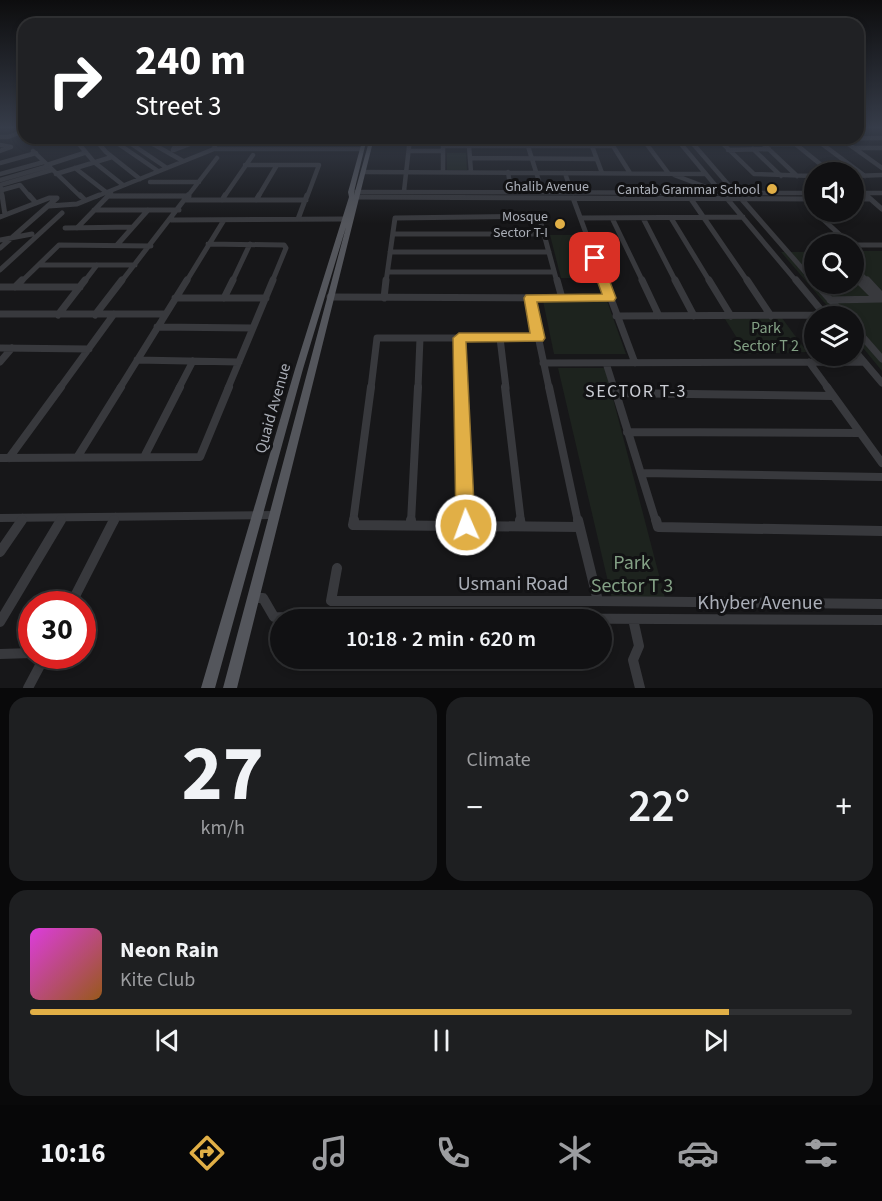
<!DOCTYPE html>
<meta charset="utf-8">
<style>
:root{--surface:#111113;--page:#1e1f21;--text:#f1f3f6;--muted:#9c9da0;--line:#303133;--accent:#e1af46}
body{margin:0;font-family:"Source Sans 3",sans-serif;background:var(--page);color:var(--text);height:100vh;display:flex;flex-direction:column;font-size:22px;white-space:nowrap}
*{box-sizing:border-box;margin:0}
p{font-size:20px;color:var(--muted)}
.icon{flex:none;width:33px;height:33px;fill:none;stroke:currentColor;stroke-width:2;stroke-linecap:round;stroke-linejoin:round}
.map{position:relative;height:688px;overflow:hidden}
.drawer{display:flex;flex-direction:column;gap:9px;padding:9px;background:#09090a;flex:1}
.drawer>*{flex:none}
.banner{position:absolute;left:18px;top:18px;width:846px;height:126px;border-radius:18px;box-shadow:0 3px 9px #0003,0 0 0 2px var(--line);background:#202124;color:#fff;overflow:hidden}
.fabs{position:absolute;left:804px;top:162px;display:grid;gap:12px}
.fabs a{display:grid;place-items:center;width:60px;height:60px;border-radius:50%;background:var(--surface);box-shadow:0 3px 9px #0003,0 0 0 2px var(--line);font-size:30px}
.speed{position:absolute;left:18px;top:591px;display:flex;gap:12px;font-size:30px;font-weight:700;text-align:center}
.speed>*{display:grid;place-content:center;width:78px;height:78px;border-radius:50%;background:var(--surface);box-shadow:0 3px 9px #0003,0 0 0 2px var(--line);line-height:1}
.speed .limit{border:9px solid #d22;background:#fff;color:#111}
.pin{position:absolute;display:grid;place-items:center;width:51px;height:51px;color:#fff;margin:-26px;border-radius:12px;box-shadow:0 3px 9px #0006}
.me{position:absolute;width:66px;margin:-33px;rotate:358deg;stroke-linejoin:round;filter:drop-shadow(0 0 4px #0008)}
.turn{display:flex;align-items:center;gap:21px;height:126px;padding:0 18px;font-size:27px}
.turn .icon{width:78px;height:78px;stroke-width:2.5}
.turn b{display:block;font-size:42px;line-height:51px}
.big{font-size:45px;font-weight:600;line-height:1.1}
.drawer .tile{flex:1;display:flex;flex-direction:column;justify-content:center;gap:9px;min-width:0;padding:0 21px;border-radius:18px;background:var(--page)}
.drawer .dial{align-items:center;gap:0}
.dial b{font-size:78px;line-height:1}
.song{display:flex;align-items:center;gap:18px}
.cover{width:72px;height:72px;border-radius:9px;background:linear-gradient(135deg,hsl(300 70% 55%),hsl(30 70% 35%))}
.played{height:6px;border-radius:3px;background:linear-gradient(90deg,var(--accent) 85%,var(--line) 85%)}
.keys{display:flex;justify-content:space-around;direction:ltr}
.heat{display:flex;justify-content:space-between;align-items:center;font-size:33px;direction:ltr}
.drawer .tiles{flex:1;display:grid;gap:9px;grid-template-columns:1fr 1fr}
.tile:last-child{grid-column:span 2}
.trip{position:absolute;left:270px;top:609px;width:342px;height:60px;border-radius:30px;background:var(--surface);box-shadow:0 3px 9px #0003,0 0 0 2px var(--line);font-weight:600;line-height:60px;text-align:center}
.tab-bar{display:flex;height:96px;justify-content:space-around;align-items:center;background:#070708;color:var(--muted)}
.tab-bar .icon{width:42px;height:42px}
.tab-bar .active{color:var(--accent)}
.tab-bar b{font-size:27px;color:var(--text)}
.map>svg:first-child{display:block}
.green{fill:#1d231e}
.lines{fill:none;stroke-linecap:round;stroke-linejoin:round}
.minor-far4{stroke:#38393d;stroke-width:4.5}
.minor-far3{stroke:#38393d;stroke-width:5}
.minor-far2{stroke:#38393d;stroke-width:7}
.minor-far1{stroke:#38393d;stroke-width:8}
.minor{stroke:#38393d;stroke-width:10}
.major{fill:#54565c;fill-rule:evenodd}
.route{fill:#e1af46;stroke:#92722e;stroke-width:1.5}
.poi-dot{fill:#e1af46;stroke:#121214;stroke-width:2}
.labels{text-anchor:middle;stroke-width:6;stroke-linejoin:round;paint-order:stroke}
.far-street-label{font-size:14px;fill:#aaaeb7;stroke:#121214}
.far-poi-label{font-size:14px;fill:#aaaeb7;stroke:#121214;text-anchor:end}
.park-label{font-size:16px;fill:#83a085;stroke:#121214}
.street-label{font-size:16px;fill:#aaaeb7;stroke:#121214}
.neighbourhood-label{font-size:18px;letter-spacing:1.5px;fill:#cbcdd4;stroke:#121214}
.near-park-label{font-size:20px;fill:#83a085;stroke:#121214}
.near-street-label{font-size:20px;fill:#aaaeb7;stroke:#121214}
</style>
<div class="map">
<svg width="882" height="688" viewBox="0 0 882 688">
<rect width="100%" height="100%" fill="#171719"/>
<path class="green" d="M447 153H466L467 170H447Z
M550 235H580L596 278H561Z
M854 251H882V371L854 337V316H836L781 252H814V284H854Z
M543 301H607L626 354H554Z
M782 318 807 352 747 354 725 319Z
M558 368H605L665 598 612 599Z"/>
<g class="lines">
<path class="minor-far4" d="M0 137H8L24 131
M74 138 94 162 123 185
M94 138 106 152 140 179
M155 138 153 144 183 161
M608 138 630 173
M642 138 669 174
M676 138 725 197
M688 138 739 197
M717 138 754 174 814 176
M757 138 797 176
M788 138 830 172
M814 138 865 176
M840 138 882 168
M718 139H759
M814 139 882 138
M444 140 562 141 580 138
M254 141 255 138
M48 142 60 138
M130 143 167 168
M527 143 542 191
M443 144V172
M763 144H794
M0 145 11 147 0 151
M120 145 158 171
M443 146H613
M469 146 471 172
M592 146 602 173
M855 148H882
M214 149 217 138
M753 149 781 176
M173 150 180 138
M174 150 206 138
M728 150 769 149
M33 151 81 197
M409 151H443
M470 158 596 159
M0 163 36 153
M47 165 84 153
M245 165H319L307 197
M75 168 106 192
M363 172 706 174
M508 172 511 191
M565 173 571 191
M0 174 44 162
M56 174 112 157
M674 175 706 187 717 186
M854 176 882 175
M0 180 49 166
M150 182H199
M0 185 52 170
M1 188 2 197
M2 190 20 185 30 197
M404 191 410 138
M352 192 814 193
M854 193H882
M863 193 867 197
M108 196H189
M95 197 214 149H362
M107 197 111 193
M187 197 217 158
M224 197 253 155
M258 197 277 165"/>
<path class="minor-far3" d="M2 195 5 215
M29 195 36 203
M80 195 85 200
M724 195 797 282
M738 195 814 282
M866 195 882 209
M108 196H189
M352 197 814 199
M573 198 604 282
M691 199 748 282
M854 199H870
M186 200H306
M222 200 225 195
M256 200 259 195
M49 206 77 204 99 195
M94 210H179
M815 212 850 244
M0 217 49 198H57L0 248
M581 218 743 217
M612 218 643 282
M643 218 676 282
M671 218 710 282
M298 219 307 195
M171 220 343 219
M65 228 133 227
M77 228 109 195
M393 234H544
M0 240 32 234
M208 244 284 245 286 248 272 282
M117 245 148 210
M858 245H882
M390 252H549
M39 265H135
M854 267 868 282
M0 270 62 213
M388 272H554
M854 276 860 282
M21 282 59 245 151 246
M84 282 97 265
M121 282 188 195
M186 282 224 220
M232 282 250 244
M386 282 395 218 539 216 557 282"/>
<path class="minor-far2" d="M557 280 562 298
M604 280 635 363
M642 280 659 316
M675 280 694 316
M709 280 731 316
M747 280 771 316
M796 280 826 316
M812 280 814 282
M858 280 877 299
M867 280 882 296
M816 284 845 316
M0 287H80
M15 287 22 280
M330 297 609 298
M175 298H266
M224 298 233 280
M384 298 386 280
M530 298 549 388
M830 300 882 299
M0 314H165
M58 315 85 280
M95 315 122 280
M616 316 825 315
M157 327 253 328
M854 327 882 359
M459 338 461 388
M500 338 506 388
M0 348 89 349
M854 350 882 383
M137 360 239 362
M0 362 12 348
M809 362 828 388
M543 363 864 362
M606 363 614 388
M60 388 114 314
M120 388 187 280
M179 388 193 361
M228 388 273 280
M371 388 377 338H538
M418 388 420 338"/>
<path class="minor-far1" d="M461 387 466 522
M505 387 521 522
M549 387 578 522
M614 387 656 522
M827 387 882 463
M616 393 833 396
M627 432 860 433
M78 456 121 387
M144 457 180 387
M0 458 200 457 229 387
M9 458 61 387
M641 473 882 477
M0 518 273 515
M21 522 23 518
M60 522 62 518
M114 522 116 517
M353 522 371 387
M411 522 418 387"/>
<path class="minor" d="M354 520 353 525 579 527
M466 520V525
M520 520 521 525
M656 520 658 527 882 531
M411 525V520
M0 552 22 520
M337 568 331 601H598L578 520
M253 598H263L274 617 882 620
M598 601 882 604
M71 604 114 520
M633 619 639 646 633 660 640 688
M0 622 61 520
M0 654 32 653
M28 688 45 656"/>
<path class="major" d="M363 138H367L354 192V195L370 138H374L237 688H223L346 227 303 369 215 688H201L295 369 349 197 348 192Z"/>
</g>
<linearGradient id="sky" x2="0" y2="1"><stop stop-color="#0d0d0e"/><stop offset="0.57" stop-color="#363c49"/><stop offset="1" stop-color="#363c49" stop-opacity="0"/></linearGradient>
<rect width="882" height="224" fill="url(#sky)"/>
<path class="route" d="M595 255 601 258 616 298 614 301 537 302 545 338 543 341 466 342 475 525 472 531 466 534 459 531 456 525 453 338 459 333H530L524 298 526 295 602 294 589 258Z"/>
<g class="poi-dot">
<circle cx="772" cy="189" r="6"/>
<circle cx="560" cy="224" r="6"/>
</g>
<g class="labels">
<g class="far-street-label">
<text x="547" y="191">Ghalib Avenue</text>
</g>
<g class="far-poi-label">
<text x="760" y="194">Cantab Grammar School</text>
<text x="548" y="221">Mosque<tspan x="548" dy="16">Sector T-I</tspan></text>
</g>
<g class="park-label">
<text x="766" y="333">Park<tspan x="766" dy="18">Sector T 2</tspan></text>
</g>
<g class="street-label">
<text transform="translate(272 408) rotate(-74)" y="6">Quaid Avenue</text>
</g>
<g class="neighbourhood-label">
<text x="636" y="397">SECTOR T-3</text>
</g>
<g class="near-park-label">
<text x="632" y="569">Park<tspan x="632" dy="23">Sector T 3</tspan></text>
</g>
<g class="near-street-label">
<text x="513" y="590">Usmani Road</text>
<text x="760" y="609">Khyber Avenue</text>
</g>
</g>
</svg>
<div class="fabs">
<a><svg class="icon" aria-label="sound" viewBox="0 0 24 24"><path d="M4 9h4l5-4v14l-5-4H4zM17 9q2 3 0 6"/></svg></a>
<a><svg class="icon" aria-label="search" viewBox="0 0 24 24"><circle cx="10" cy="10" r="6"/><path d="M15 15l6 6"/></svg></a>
<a><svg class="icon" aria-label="layers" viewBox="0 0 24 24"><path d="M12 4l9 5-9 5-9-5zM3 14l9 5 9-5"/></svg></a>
</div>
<div class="speed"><div class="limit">30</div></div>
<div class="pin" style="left:595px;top:258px;background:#d93025"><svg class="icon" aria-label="arrive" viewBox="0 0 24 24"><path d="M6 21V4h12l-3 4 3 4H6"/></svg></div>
<svg class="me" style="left:466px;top:525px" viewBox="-20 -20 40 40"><circle r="17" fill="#e1af46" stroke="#fff" stroke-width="3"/><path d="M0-11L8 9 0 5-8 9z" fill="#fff"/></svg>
<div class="trip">10:18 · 2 min · 620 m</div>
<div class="banner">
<div class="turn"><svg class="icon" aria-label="right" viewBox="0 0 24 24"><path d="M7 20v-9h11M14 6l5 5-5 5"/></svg><div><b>240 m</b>Street 3</div></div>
</div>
</div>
<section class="drawer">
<div class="tiles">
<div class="tile dial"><b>27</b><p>km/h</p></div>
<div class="tile"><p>Climate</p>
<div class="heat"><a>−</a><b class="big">22°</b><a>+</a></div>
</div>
<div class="tile">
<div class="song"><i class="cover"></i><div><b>Neon Rain</b><p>Kite Club</p></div></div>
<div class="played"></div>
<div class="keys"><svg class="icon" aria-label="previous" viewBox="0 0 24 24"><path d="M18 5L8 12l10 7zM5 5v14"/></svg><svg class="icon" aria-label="pause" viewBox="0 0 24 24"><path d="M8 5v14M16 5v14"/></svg><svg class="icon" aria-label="next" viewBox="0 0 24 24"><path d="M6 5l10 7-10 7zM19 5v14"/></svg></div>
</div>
</div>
</section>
<nav class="tab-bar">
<b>10:16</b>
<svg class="icon active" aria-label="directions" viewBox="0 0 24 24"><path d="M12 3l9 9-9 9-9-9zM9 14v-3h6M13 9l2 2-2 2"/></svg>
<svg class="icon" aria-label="music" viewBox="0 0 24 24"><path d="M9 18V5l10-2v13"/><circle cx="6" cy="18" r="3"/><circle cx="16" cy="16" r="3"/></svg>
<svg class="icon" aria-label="phone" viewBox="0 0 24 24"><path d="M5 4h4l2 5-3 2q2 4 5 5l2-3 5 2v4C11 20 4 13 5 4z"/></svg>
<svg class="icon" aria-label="climate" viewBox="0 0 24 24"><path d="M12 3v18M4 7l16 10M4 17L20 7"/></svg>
<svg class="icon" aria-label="car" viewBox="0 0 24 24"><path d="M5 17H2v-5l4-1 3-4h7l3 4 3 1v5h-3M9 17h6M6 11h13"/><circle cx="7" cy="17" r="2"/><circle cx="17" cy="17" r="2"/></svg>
<svg class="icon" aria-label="filters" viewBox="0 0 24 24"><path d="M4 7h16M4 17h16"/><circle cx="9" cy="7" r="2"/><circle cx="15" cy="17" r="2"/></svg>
</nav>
